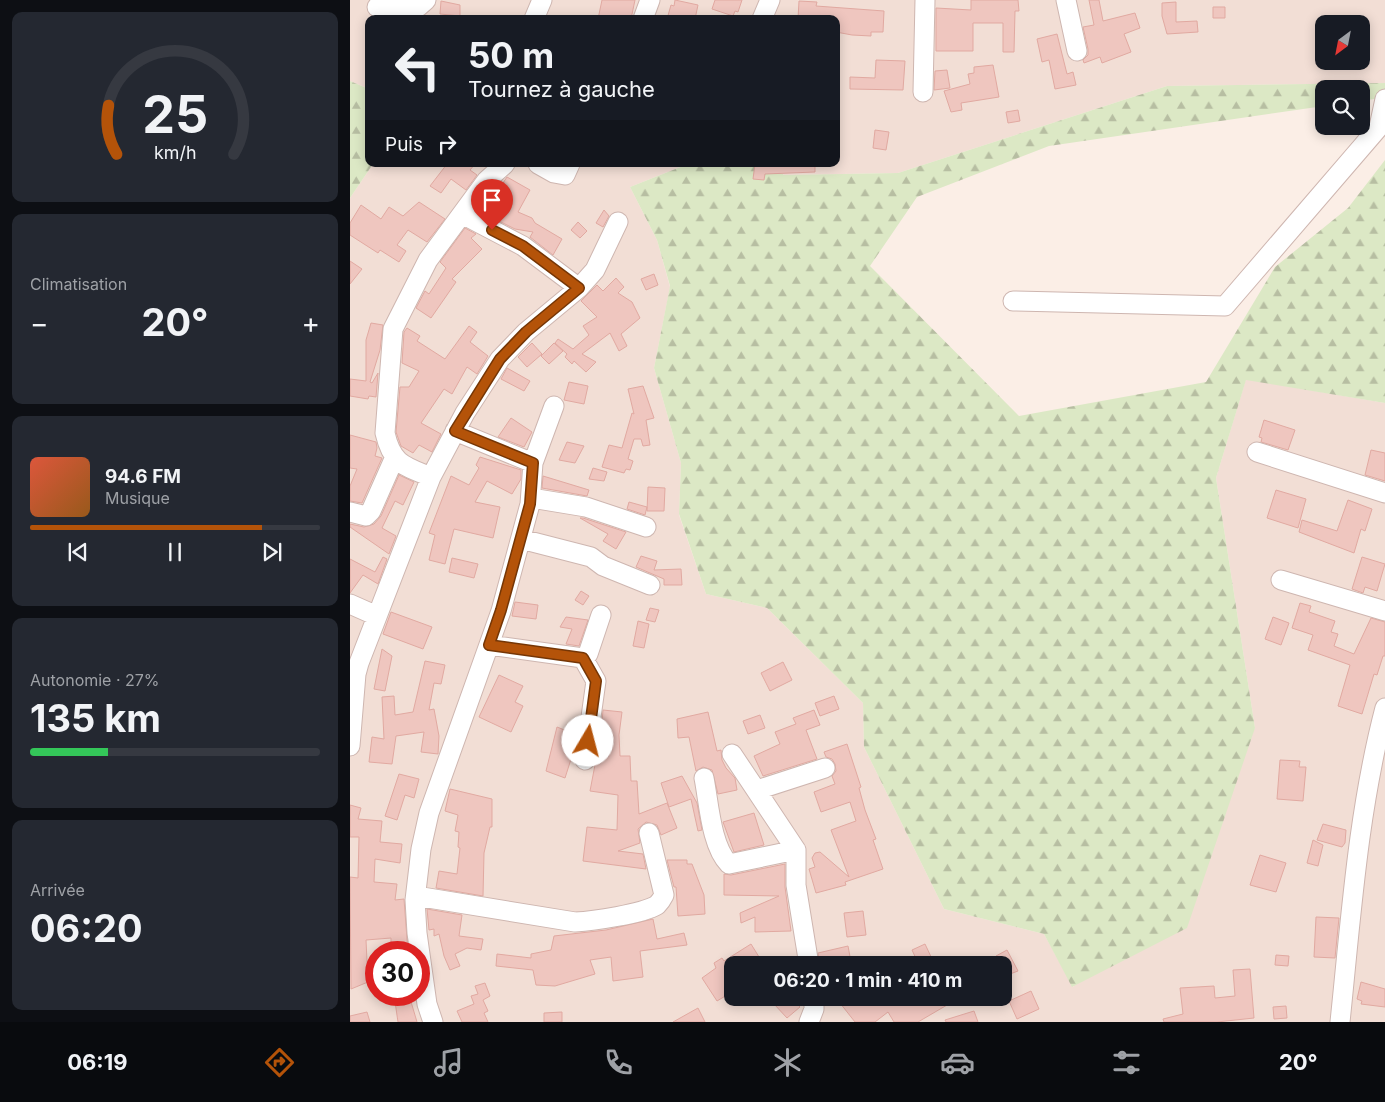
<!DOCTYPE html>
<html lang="fr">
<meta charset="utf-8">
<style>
:root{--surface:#171b24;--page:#242831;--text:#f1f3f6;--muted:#9ea1a6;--line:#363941;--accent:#b45309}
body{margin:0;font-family:Inter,sans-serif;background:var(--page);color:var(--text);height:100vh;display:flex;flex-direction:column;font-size:19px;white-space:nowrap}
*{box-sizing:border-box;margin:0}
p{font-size:16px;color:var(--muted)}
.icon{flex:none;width:28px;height:28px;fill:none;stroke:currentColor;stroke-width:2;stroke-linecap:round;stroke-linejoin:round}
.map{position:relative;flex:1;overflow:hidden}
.side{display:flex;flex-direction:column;gap:12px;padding:12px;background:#0d0f14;width:350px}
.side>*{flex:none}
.banner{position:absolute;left:15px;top:15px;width:475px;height:152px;border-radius:10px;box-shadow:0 2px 12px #0003;background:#171b24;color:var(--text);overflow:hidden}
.needle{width:32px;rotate:212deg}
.buttons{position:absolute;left:965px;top:15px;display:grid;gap:10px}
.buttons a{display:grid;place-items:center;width:55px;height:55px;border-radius:10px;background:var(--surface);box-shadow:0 2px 12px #0003;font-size:25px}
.speed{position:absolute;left:15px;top:941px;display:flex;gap:10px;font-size:25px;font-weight:700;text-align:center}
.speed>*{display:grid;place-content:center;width:65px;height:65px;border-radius:50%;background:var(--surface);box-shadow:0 2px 12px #0003;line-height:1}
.speed .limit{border:8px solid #d22;background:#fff;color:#111}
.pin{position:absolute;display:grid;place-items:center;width:42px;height:42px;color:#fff;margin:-51px -21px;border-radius:50% 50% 50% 0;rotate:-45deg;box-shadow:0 0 5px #0007}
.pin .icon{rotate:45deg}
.me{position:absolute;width:55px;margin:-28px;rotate:8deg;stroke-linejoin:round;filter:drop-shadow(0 0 4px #0008)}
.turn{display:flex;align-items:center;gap:18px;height:105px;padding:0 20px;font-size:22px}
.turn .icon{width:65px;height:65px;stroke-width:2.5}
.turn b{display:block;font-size:35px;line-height:42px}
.then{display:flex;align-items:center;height:48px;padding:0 20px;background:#0003;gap:10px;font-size:19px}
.big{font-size:38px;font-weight:700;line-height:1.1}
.side .widget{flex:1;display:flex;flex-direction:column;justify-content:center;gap:8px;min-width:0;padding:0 18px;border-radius:10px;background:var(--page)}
.side .dial{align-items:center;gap:0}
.dial svg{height:130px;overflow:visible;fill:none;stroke:var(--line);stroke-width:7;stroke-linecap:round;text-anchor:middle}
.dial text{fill:var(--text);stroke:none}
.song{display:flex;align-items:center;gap:15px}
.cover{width:60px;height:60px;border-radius:8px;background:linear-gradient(135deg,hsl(10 70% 55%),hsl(30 70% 35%))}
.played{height:5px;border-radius:2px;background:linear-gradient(90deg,var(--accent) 80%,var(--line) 80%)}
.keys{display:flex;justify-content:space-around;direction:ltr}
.heat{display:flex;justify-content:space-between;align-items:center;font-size:28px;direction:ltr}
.charge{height:8px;border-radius:4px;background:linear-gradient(90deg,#34c759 27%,var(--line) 0)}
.trip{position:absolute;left:374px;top:956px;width:288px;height:50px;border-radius:10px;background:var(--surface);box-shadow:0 2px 12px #0003;font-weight:700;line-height:50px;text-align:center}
.dock{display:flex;height:80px;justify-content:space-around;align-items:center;background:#090b0e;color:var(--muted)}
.dock .icon{width:35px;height:35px}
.dock .on{color:var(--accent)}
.dock b{font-size:22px;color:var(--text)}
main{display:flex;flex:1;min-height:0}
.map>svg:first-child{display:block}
.residential{fill:#f2ded5;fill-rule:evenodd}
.forest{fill:url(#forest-firs)}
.building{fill:#efc6bf;stroke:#e1a9a1}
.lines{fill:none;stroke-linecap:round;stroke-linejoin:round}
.minor-casing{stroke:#ceb6b0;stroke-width:21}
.minor{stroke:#fff;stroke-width:19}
.route-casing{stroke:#753606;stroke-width:12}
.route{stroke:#b45309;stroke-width:9}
</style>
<main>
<section class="side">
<div class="widget dial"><svg viewBox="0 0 100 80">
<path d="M14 69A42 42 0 1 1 86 69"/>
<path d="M14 69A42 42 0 0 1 9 39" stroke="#b45309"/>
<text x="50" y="56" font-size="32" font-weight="700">25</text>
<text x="50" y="72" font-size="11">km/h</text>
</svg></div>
<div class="widget"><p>Climatisation</p>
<div class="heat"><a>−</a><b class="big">20°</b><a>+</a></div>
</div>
<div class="widget">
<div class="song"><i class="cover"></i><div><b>94.6 FM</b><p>Musique</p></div></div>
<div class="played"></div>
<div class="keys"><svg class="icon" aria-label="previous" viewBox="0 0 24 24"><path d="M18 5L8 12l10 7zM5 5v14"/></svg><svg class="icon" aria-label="pause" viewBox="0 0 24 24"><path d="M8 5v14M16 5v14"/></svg><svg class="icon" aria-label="next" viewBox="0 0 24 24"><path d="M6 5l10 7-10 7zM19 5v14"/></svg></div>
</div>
<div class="widget"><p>Autonomie · 27%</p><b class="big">135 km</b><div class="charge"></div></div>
<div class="widget"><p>Arrivée</p><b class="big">06:20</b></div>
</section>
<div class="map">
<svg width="1035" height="1022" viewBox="0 0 1035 1022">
<defs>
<pattern id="forest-firs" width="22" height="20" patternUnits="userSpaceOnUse" patternTransform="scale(1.25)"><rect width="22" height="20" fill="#dce8c5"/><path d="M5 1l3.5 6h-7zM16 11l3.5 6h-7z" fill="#b7bea2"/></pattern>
</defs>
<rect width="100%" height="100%" fill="#fbeee6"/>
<path class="residential" d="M0 0H1035V83L817 86 548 173 434 175 420 164H486V19H19V89L0 81ZM974 24H1011V61H974Z
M23 164H338L280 187 307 240 320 287 304 368 331 463 329 515 356 594 417 608 513 703 514 747 594 909 694 934 723 987 905 728 866 478 896 379 1035 403V1022H0V198ZM26 952H69V995H26ZM382 965H652V998H382Z"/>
<path class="forest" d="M0 81 19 89V164H23L0 198Z
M1035 83V104L1031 98 1011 101V89H974V106L699 146 567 197 520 266 669 416 856 382 925 267 998 208 1035 160V403L896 380 866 478 905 728 837 928 722 987 694 934 594 909 514 747 513 703 417 608 356 594 329 514 331 463 304 368 320 286 307 240 280 187 338 164H420L434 175 548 173 817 86Z"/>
<path class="building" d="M252 0H285L281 19H248Z
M325 0 348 5 345 19H317L321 5 324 6Z
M365 0H392L388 12 385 11 383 16 362 9Z
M621 0H668L669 11H665L664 52H653V23H623V51H586V8L621 10Z
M739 0H749L753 21 785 13 790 28 774 34 781 52 752 63 750 57 734 63 733 60 738 55V49L733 27 744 25Z
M91 1 110 5V16L90 14Z
M449 1 467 2 466 6 534 11 533 32H521V36L502 35 486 32V19H448Z
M826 2V22L847 21 848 32 817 34 812 16V3Z
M863 7H875V18H863Z
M707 34 717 74 723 72 726 85 705 89 699 60 692 62 687 39Z
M526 60 555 61 553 90 500 89V77L525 78Z
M643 65 649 97 611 103 612 110 601 112 594 91 620 84 618 74 624 73V67Z
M597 70 600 88 584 90 585 71Z
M668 110 670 121 658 123 656 112Z
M525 130 539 132 536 150 523 148Z
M97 164H125L120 170 127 175 116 190 101 179 91 193 80 186Z
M405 164H465V172L415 174 414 180 403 179Z
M157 177 180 190 168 212 182 218 185 223 212 239 203 255 180 237 183 232 165 229 149 221 156 205 143 198Z
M69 202 95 219 77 242 58 230 47 245 56 251 49 262 30 250 28 253 0 235V223L11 205 31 219 39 207 53 216Z
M254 210 259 216 253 227 246 223Z
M228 222 237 231 230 238 221 230Z
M115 228 126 234 121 238 132 249 102 279 106 282 81 318 66 308 75 291 79 294 96 268 90 262Z
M0 261 12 269 0 284Z
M304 274 308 285 296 290 291 279Z
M266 278 274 287 268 293 282 302 290 318 271 334 277 346 269 351 260 333 232 354 246 362 236 372 224 361 222 364 215 357 217 354 205 343 208 339 223 349 239 335 233 326 247 317 231 301 247 285 253 291Z
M21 323 33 325 30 350 20 382 22 383 28 373 26 397 19 396 18 399 0 396V379L16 381V340Z
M119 326 127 332 120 342 138 356 127 374 117 367 102 394 94 389 71 423 91 434 82 452 69 445 63 453 51 446 46 432 50 387H59L69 371 52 363 54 332 57 328 70 336 67 341 95 359Z
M182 343 192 354 177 367 168 357Z
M204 343 213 351 199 364 191 356Z
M157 368 180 381 174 391 151 379Z
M219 382 238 386 234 404 214 400Z
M293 386 304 418 296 420 300 445 293 446 291 439H284L278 459 283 461 280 470 276 469 274 473 252 467 259 445 272 448 282 413 284 414 278 389Z
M161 418 182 432 174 447 148 437Z
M914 420 945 430 938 450 911 442 912 438 909 437Z
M0 435 26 442 27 448 25 456 32 458 12 503 0 501V486L7 469 0 468Z
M217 442 234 446 225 463 209 460Z
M1021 450 1035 453V481L1015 475Z
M130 457 171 470V479L162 494 137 481 125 502 150 507 143 538 104 529 95 564 79 560 85 535 79 533 101 476 119 485 129 468 126 465Z
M243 468 257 472 254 481 239 479Z
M49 475 64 482 53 505 45 501 32 528 46 536 39 554 0 527V524L14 527 24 524 31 516Z
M193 476 239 490 237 496 192 488Z
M298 487 315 488 314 511H297Z
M926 490 956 499 948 528 917 518Z
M998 500 1022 509 1015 531 1011 529 1004 553 949 532 952 520 987 531Z
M279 502 297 507 295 515 277 509Z
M230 518H233L276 532 266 549 253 541 258 534Z
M291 556 307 561 304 570 331 569 332 585H314V579L286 567Z
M33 557 37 559 28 584 13 575 0 593V559L25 572Z
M1012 557 1035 564 1027 591 1015 587 1013 593 1002 589Z
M102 558 128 564 124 578 99 572Z
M231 591 239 596 233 605 225 600Z
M165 602 188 605 186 619 162 616Z
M950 603 961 606 959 612 985 621 981 632 988 634 984 646 1004 654 1021 618 1035 622V656H1033L1027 675 1024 674 1012 714 988 706 1000 665 958 650 963 635 942 628Z
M300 608 309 610 305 622 296 620Z
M41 612 82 627 73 649 33 634Z
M216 617 238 620 229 646 216 644 222 629 210 627Z
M923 617 939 623 931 645 915 639Z
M288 621 299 624 294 648 283 646Z
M32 649 42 656 35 691 24 689Z
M75 661 95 665 91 684 84 683 79 710 84 709 89 736 88 754 71 752 74 732 46 736 42 764 19 762 22 737 34 739 32 697 44 696 45 715 63 712Z
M433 662 442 680 420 691 411 673Z
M149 675 173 686 165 702 173 706 161 732 129 717Z
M484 696 489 709 470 716 465 703Z
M253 710 272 712 269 735 270 756H280L281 781H287L289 814 317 803 327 828 311 835 307 825 296 822 288 829 290 843 268 851 293 854 296 869 233 861 237 827 267 830 268 795 240 791 249 744 250 745Z
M464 710 470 725 456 730 467 759 413 776 404 756 430 744 425 732 446 724 443 718Z
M358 712 367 751 371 750 372 760 376 768 385 778 387 790 368 794 362 770 353 767 346 771 339 737 328 738 327 719Z
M410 715 415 728 398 734 393 721Z
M207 727 227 735 224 757 222 756 215 778 196 771Z
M497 744 511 787 509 788 515 810 526 839 523 840 533 869 495 882 496 885 466 893 459 869 465 867 462 858 465 853 470 852 499 877 481 830 506 821 500 802 471 812 464 792 485 784 482 776 486 771 485 764 482 759 476 757 474 752Z
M930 760 950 761 949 767H956L953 801 927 799Z
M49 774 69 779 64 798 55 795 47 820 35 816Z
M332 776 347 803 352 830 348 831 341 799 319 807 311 783Z
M100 789 142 799V827H140L134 853 133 896 86 888 89 871 107 874 110 848 108 847 109 832 105 831 108 815 95 811Z
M0 805 11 808 8 819 32 821 30 842 52 844 50 863 25 859 24 882 47 884 45 900 54 899 58 952H41V938L16 940 18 982 1 989 0 877 8 878 9 837H0Z
M404 813 414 845 384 852 373 822Z
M973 824 996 830 995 843 992 847 967 840Z
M963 840 973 845 968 866 957 863Z
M910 855 936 863 926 892 900 885Z
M317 860H337V864H342L354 895 355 914 328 916 326 887H324Z
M435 864V887L441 931 405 932V917L391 923 390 913 429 896 374 895V874L381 875Z
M77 909 112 915 109 936 133 939 131 950 117 948 105 954 110 966 100 970 94 956 89 934 84 936V929L79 930Z
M513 911 516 935 497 937 494 913Z
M966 917 989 918 985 958 964 957Z
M303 919 307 939 334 933 337 945 290 951 293 977 263 981 261 957 240 960 245 974 205 986 186 985 183 970 146 966 147 954 181 958V954L201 950 204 936 256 930Z
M401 944 414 965H382V992L367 1001 352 978 366 968 364 963 372 958 374 961Z
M575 944 583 961 569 965 562 950Z
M498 946 501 962 492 963V965H470L468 953Z
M657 950 668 971 652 977V965L646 956Z
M926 955 939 956 938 966 925 965Z
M900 969 904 1018 867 1022H814L813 1019 833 1014 830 988 864 986 865 998 885 996 883 970Z
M1011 982 1035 989V1007L1011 1004 1012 1001 1007 999Z
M135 983 140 996 133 1000 138 1011 134 1013 138 1022H112L107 1011 124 1004 121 996 128 994 125 986Z
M681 991 689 1009 667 1019 659 1001Z
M44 995H59L67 1022H48Z
M430 998H441L450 1007 437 1018 424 1004Z
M496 998H609L568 1022H544L538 1012 525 1022H505L490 1003Z
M936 1006 937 1018 924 1019 923 1007Z
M348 1008 355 1022H323Z
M624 1011 628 1022H596L595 1020Z
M17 1012 20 1022H0V1016Z
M212 1012V1022H194V1013Z"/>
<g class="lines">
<g class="minor-casing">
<path id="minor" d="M716 0 727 51
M27 7H68L76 0
M184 19 192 0
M293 19 300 0
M412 19 420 0
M573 92 575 0
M188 164 204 173 215 175 220 164
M112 214 173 246 229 288
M663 301 875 306 1029 127 1035 99
M105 431 183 463
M907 452 1035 493
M81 477C54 466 42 464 35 433L43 329 78 260 137 180 155 164
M181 498 236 507 296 527
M0 512 16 516 21 511 44 459
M171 539 241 557 253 566 300 585
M931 580 1035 611
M0 604 27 616
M139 645 233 658 238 654 251 615
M233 658 246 681 235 760
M0 746 6 674 9 663 81 477 115 413 150 359 176 332 229 288 245 270 268 222
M382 754 446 850V885L459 965
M354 778C359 803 361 846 379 864L446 850
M407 790 475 768
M66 896 225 922C243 921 292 914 307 905 310 902 312 899 314 895L299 833
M83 1022 77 1004 67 933 65 900 71 849 79 813 151 611 180 504 183 463 204 406
M459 1022 464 1009V998
M990 1022C1001 917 1008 811 1035 708"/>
</g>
<use href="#minor" class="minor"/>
</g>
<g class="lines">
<g class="route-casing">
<path id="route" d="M142 230 173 246 229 288 176 332 150 359 105 431 183 463 180 504 151 610 139 645 233 658 246 681 238 741"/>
</g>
<use href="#route" class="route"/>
</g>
</svg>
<div class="buttons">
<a><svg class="needle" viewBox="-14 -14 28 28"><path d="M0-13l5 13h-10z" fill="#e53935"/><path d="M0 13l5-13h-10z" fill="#9ea1a6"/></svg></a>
<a><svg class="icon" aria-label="search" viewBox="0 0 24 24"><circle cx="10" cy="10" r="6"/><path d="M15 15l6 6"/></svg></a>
</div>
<div class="speed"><div class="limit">30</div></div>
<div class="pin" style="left:142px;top:230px;background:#d93025"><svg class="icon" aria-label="arrive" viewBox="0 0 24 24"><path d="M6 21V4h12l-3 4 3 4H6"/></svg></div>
<svg class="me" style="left:238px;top:741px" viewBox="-20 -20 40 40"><circle r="19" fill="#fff"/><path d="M0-13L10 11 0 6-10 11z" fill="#b45309"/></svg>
<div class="trip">06:20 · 1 min · 410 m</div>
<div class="banner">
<div class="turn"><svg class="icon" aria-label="left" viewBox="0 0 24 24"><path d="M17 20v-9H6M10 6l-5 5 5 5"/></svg><div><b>50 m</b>Tournez à gauche</div></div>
<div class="then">Puis<svg class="icon" aria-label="right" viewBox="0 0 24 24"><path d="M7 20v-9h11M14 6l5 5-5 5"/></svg></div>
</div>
</div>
</main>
<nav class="dock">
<b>06:19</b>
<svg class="icon on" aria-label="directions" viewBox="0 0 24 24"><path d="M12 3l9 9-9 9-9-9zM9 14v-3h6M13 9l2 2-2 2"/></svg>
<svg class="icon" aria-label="music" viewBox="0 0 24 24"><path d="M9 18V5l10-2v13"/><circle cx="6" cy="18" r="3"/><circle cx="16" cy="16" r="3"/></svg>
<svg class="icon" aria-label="phone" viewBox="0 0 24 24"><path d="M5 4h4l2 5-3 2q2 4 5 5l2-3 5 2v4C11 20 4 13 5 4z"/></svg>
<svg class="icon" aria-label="climate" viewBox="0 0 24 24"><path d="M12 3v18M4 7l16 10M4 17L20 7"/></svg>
<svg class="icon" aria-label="car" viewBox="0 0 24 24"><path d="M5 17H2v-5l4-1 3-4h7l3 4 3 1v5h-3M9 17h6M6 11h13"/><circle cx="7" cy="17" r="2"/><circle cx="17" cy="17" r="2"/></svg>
<svg class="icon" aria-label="filters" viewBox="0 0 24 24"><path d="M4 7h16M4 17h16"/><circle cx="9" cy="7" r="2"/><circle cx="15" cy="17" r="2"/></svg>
<b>20°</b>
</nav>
